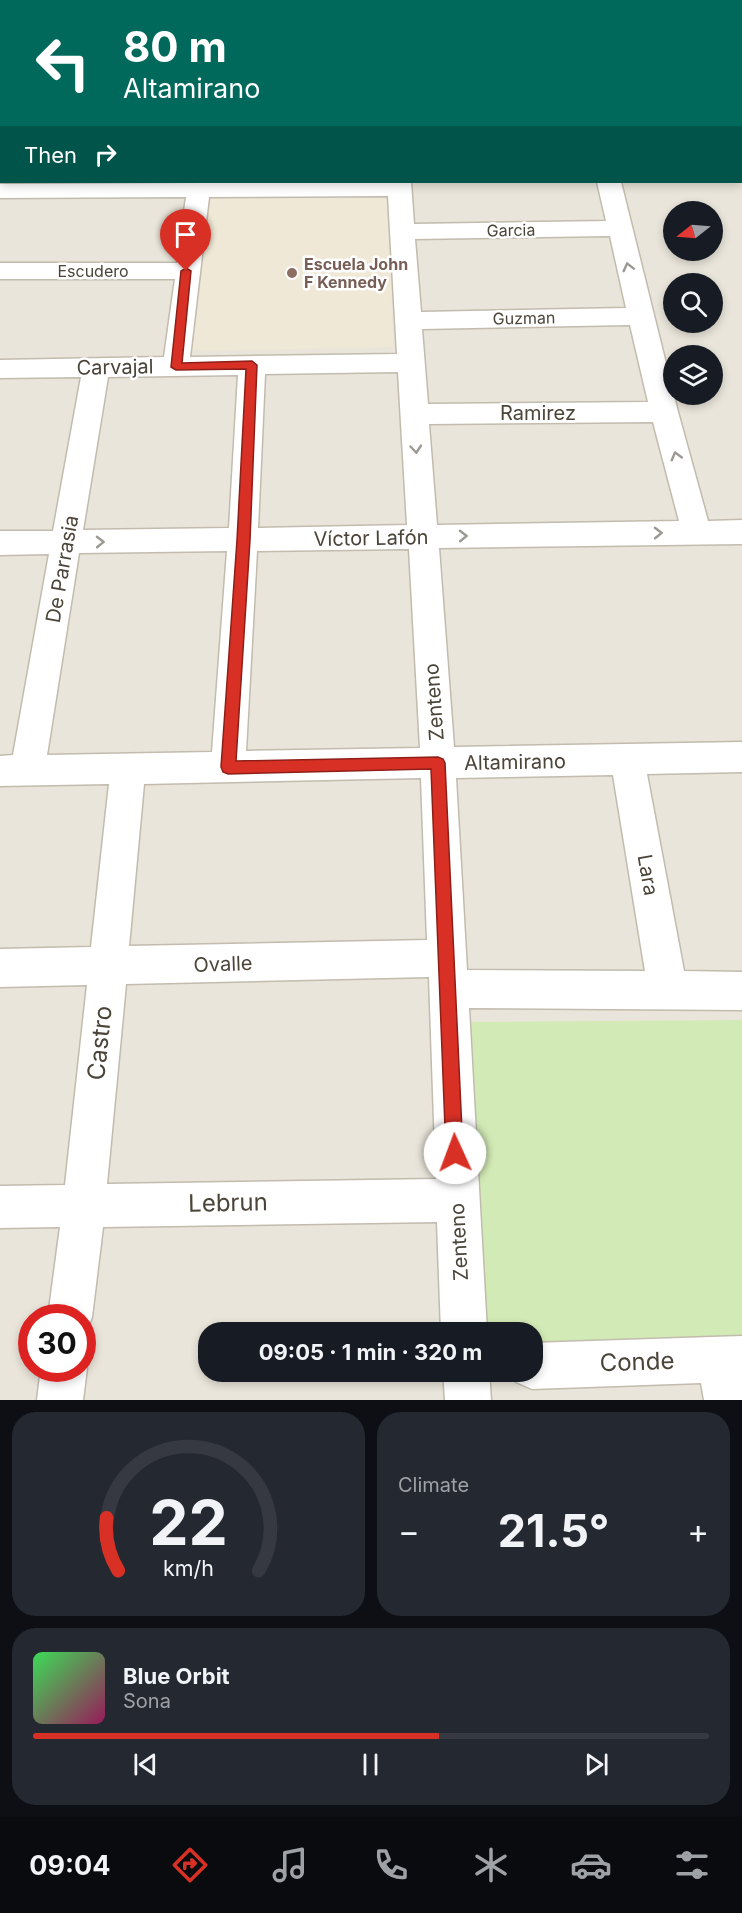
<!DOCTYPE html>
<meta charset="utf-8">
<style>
:root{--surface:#171b24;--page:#242831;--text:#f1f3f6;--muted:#9ea1a6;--line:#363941;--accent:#d93025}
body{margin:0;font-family:Inter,sans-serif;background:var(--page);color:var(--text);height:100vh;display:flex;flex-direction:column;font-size:22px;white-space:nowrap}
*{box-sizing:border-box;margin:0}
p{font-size:20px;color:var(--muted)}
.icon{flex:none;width:33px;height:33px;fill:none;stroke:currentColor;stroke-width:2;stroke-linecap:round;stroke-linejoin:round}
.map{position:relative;height:1400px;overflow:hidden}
.details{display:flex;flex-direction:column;gap:12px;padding:12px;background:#0d0f14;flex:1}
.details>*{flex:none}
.guide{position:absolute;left:0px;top:0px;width:742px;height:183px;box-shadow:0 3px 9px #0003;background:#00695c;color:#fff;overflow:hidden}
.needle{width:39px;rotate:253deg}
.fabs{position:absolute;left:663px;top:201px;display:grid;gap:12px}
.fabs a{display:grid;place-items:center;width:60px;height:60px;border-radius:50%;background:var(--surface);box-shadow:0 3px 9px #0003;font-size:30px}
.speed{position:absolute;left:18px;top:1304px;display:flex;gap:12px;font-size:30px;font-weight:700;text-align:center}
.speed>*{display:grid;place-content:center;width:78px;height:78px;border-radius:50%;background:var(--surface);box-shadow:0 3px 9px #0003;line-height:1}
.speed .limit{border:9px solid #d22;background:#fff;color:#111}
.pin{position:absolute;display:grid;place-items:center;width:51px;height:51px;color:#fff;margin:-62px -26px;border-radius:50% 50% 50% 0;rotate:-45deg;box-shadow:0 0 6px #0007}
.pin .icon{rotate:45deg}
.me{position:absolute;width:66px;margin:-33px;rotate:358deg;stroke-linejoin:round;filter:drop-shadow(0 0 4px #0008)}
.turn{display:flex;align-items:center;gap:21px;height:126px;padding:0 24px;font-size:27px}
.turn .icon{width:78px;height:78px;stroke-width:2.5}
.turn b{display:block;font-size:42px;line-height:51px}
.then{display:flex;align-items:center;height:57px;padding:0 24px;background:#0003;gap:12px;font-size:22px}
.big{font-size:45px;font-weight:700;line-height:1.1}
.details .card{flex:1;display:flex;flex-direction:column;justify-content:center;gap:9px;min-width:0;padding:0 21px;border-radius:24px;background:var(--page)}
.details .dial{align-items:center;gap:0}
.dial svg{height:156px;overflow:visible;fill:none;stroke:var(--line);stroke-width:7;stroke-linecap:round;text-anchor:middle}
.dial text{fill:var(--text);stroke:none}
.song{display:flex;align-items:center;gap:18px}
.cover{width:72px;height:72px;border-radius:9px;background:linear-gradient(135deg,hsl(130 70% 55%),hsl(330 70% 35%))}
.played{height:6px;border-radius:3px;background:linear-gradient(90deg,var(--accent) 60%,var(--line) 60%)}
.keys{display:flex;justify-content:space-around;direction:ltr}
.heat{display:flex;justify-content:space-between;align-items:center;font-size:33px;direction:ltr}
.details .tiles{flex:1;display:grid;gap:12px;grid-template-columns:1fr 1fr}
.card:last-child{grid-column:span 2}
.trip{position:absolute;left:198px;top:1322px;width:345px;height:60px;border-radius:24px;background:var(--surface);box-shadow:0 3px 9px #0003;font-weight:700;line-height:60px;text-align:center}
.dock{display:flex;height:96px;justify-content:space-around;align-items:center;background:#090b0e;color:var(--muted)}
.dock .icon{width:42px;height:42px}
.dock .current{color:var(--accent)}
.dock b{font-size:27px;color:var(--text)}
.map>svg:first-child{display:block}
.residential{fill:#eae5da;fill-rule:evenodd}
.education{fill:#efe8d6}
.green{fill:#d2eab5}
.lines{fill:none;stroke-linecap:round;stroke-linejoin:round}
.minor-casing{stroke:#c2bbae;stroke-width:3}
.major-casing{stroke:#e6c16a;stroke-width:3}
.minor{fill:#fff;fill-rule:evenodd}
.major{fill:#ffe39c;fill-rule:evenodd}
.oneway{stroke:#9c9892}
.route{fill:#d93025;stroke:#8d1f18;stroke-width:1.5}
.education-dot{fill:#8d6e63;stroke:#fff;stroke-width:2}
.labels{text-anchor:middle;stroke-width:5;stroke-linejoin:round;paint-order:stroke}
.far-street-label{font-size:16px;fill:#4b4439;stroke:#fff}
.far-education-label{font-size:16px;font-weight:bold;fill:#785e54;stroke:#fff;text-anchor:start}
.street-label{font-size:20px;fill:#4b4439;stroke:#fff}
.near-street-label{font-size:24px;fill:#4b4439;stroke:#fff}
</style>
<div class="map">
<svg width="742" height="1400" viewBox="0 0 742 1400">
<rect width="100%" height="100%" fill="#f6f3ec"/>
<path class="residential" d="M54 0H742V1400H0V128L2 182H741V2ZM674 212H712V250H674ZM674 284H712V322H674ZM674 356H712V394H674ZM32 1317H82V1368H32ZM208 1332H532V1371H208Z"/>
<path class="education" d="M389 198 393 347 182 351 203 199Z"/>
<path class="green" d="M742 1020V1344L533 1351 532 1332H481L461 1022Z"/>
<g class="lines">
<g class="minor-casing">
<path id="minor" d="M175 0H195V2H175Z
M310 0H330V2H310Z
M415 0H440L414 2Z
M411 182 414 224 606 221 597 182H621L678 412 708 521 742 520V544L439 548 454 747 742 742V772L647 774 684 971 742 972V1010L469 1008 487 1332H441L437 1222 103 1227 92 1317 86 1333 82 1334V1317H48L60 1227 0 1228V1186L65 1185 87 985 0 987V949L91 947 109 784 0 786V756L13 755 49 554 0 555V531H53L81 377 0 378V360L164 357 175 279H0V263H177L186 197 0 198V184ZM388 196 397 354 190 357 209 197ZM610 236 626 308 421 312 415 239ZM630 325 648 402 428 404 422 329ZM398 372 407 525 258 528 265 374ZM238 375 229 528 83 530 108 377ZM653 422 679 521 437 525 429 424ZM409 549 420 748 246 751 257 551ZM227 551 212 752 47 755 79 553ZM613 775 645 971 467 970 456 778ZM421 778 427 940 129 946 144 784ZM429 977 436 1179 107 1184 126 984Z
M742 1336V1400H704L701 1383 532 1389 516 1382 511 1371H532V1343Z
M82 1357 87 1368 83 1400H37L41 1368H82Z
M443 1371H489L491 1400H445Z"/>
</g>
<g class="major-casing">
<path id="major" d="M11 0H31V2H11Z
M35 0H55V2H35Z
M0 50H2L0 67Z
M2 131V148L0 149V132Z"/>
</g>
<use href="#minor" class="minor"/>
<use href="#major" class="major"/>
</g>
<defs><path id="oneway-chevron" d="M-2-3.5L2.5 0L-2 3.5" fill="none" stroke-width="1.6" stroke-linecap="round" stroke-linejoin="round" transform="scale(1.5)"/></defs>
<g class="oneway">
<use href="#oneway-chevron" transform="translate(628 267) rotate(-104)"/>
<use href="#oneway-chevron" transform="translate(416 449) rotate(85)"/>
<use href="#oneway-chevron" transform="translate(676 456) rotate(-105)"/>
<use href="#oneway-chevron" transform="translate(658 533) rotate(-1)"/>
<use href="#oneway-chevron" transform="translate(463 536) rotate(-1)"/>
<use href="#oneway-chevron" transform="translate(100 542) rotate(-1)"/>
</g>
<path class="route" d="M186 268 191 271 182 363 252 361 257 365 250 540 236 761 438 757 443 759 445 763 463 1153 461 1159 455 1161 449 1159 446 1153 431 769 228 774 223 772 221 767 237 540 246 369 176 370 171 367 181 271Z"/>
<circle class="education-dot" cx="292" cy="273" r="6"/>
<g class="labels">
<g class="far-street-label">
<text transform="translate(511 230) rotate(-1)" y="6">Garcia</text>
<text x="93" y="277">Escudero</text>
<text transform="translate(524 318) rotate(-1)" y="6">Guzman</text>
</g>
<g class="far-education-label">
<text x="304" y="270">Escuela John<tspan x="304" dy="18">F Kennedy</tspan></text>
</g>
<g class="street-label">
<text transform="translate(115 367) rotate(-1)" y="7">Carvajal</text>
<text x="538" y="420">Ramirez</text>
<text transform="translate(371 538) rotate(-1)" y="7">Víctor Lafón</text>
<text transform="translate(62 569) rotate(-80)" y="7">De Parrasia</text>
<text transform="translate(434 702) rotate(-94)" y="7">Zenteno</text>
<text transform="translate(515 762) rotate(-1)" y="7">Altamirano</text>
<text transform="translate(648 875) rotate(80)" y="7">Lara</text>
<text transform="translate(223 964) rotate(-2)" y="7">Ovalle</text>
<text transform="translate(459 1242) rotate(-93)" y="7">Zenteno</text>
</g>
<g class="near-street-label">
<text transform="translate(100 1043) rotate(-84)" y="8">Castro</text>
<text transform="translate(228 1203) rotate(-1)" y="8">Lebrun</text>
<text transform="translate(637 1362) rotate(-2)" y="8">Conde</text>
</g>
</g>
</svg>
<div class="fabs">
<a><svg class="needle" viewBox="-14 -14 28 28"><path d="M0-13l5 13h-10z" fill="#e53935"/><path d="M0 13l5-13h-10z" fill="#9ea1a6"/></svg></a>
<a><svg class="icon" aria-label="search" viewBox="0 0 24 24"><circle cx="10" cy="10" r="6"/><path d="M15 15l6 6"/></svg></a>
<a><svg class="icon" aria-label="layers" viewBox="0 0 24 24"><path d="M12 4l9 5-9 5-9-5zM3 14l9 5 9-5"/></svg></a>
</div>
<div class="speed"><div class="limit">30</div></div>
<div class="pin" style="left:186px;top:271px;background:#d93025"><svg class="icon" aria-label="arrive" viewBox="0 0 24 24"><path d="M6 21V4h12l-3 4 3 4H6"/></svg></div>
<svg class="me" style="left:455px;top:1153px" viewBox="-20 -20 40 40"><circle r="19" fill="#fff"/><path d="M0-13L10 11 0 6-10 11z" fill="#d93025"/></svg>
<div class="trip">09:05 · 1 min · 320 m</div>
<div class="guide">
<div class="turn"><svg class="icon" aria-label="left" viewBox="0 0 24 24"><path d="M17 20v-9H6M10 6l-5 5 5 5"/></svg><div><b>80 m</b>Altamirano</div></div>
<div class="then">Then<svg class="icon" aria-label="right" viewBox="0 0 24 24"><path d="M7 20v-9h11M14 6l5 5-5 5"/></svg></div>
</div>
</div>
<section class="details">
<div class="tiles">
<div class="card dial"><svg viewBox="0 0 100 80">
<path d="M14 69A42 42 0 1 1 86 69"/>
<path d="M14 69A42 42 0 0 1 8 42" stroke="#d93025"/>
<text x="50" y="56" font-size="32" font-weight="700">22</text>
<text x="50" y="72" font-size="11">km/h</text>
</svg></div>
<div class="card"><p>Climate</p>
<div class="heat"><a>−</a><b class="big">21.5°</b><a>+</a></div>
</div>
<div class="card">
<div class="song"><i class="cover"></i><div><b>Blue Orbit</b><p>Sona</p></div></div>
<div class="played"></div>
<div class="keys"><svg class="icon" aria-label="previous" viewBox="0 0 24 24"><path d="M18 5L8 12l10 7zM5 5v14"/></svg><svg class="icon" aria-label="pause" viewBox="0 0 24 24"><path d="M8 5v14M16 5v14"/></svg><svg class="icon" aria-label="next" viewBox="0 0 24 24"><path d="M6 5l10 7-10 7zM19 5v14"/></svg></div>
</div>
</div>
</section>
<nav class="dock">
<b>09:04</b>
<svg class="icon current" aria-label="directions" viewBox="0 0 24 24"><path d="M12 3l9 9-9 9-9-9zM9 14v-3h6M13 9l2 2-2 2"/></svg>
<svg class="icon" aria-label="music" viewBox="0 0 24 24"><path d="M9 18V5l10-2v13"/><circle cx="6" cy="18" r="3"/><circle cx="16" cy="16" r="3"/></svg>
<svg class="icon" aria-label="phone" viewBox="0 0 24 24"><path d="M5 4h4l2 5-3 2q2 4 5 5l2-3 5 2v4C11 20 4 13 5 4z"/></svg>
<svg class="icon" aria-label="climate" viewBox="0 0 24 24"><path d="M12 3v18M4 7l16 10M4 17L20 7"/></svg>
<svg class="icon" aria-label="car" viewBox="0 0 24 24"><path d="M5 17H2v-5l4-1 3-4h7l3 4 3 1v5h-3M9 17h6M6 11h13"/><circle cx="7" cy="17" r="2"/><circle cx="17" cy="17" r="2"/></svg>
<svg class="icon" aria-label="filters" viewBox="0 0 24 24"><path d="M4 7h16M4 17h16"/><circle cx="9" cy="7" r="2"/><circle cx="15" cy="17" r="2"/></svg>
</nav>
